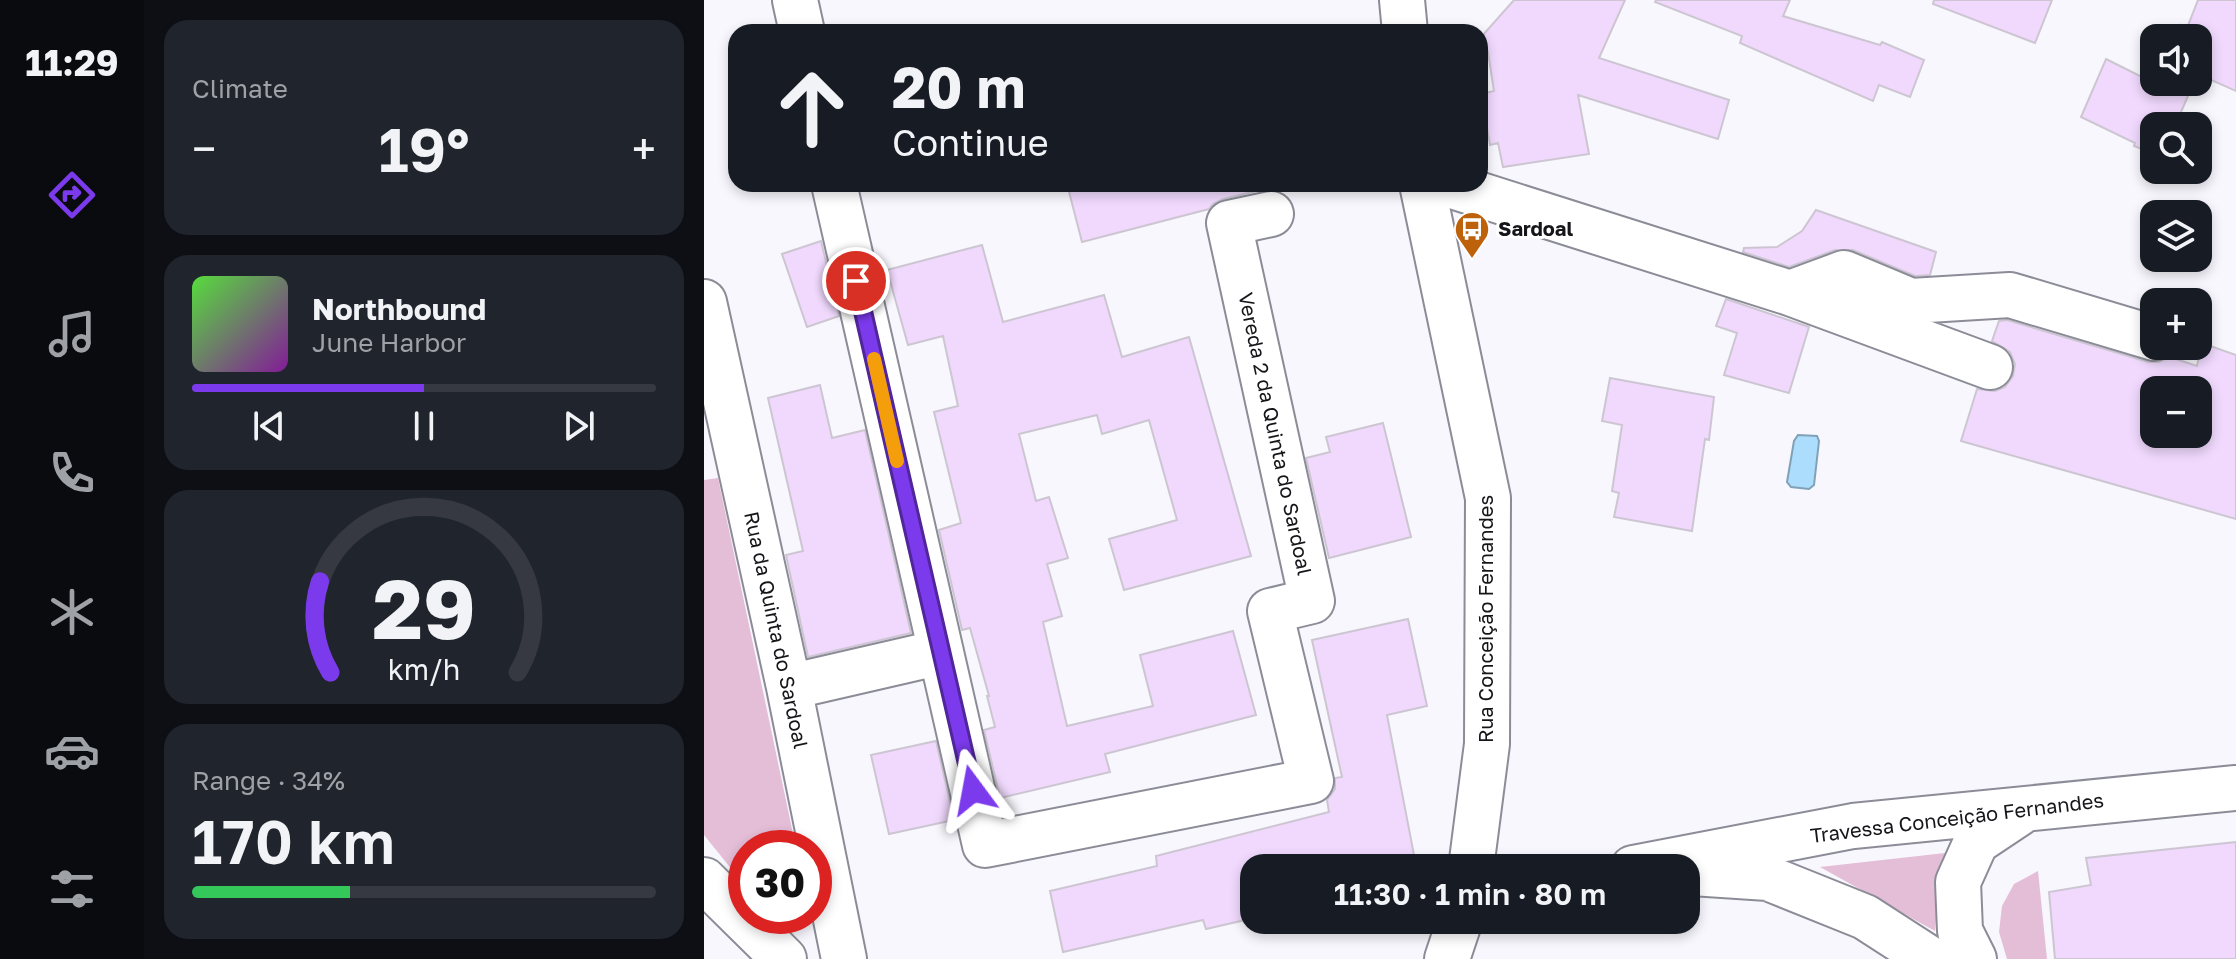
<!DOCTYPE html>
<meta charset="utf-8">
<style>
:root{--surface:#171b24;--page:#20242c;--text:#f1f3f6;--muted:#9ea1a6;--line:#363941;--accent:#7c3aed}
body{margin:0;font-family:"Golos Text",sans-serif;background:var(--page);color:var(--text);height:100vh;display:flex;flex-direction:column;font-size:30px;white-space:nowrap}
*{box-sizing:border-box;margin:0}
p{font-size:26px;color:var(--muted)}
.icon{flex:none;width:44px;height:44px;fill:none;stroke:currentColor;stroke-width:2;stroke-linecap:round;stroke-linejoin:round}
.map{position:relative;flex:1;overflow:hidden}
.side{display:flex;flex-direction:column;gap:20px;padding:20px;background:#0d0f14;width:560px}
.side>*{flex:none}
.guide{position:absolute;left:24px;top:24px;width:760px;height:168px;border-radius:24px;box-shadow:0 4px 12px #0003;background:#171b24;color:var(--text);overflow:hidden}
.buttons{position:absolute;left:1436px;top:24px;display:grid;gap:16px}
.buttons a{display:grid;place-items:center;width:72px;height:72px;border-radius:16px;background:var(--surface);box-shadow:0 4px 12px #0003;font-size:40px}
.speed{position:absolute;left:24px;top:830px;display:flex;gap:16px;font-size:40px;font-weight:700;text-align:center}
.speed>*{display:grid;place-content:center;width:104px;height:104px;border-radius:50%;background:var(--surface);box-shadow:0 4px 12px #0003;line-height:1}
.speed .limit{border:12px solid #d22;background:#fff;color:#111}
.pin{position:absolute;display:grid;place-items:center;width:68px;height:68px;color:#fff;margin:-34px;border:4px solid #fff;border-radius:50%;box-shadow:0 2px 8px #0007}
.me{position:absolute;width:88px;margin:-44px;rotate:347deg;stroke-linejoin:round;filter:drop-shadow(0 0 6px #0008)}
.turn{display:flex;align-items:center;gap:28px;height:168px;padding:0 32px;font-size:36px}
.turn .icon{width:104px;height:104px;stroke-width:2.5}
.turn b{display:block;font-size:56px;line-height:68px}
.big{font-size:60px;font-weight:600;line-height:1.1}
.side .tile{flex:1;display:flex;flex-direction:column;justify-content:center;gap:12px;min-width:0;padding:0 28px;border-radius:24px;background:var(--page)}
.side .dial{align-items:center;gap:0}
.dial svg{height:208px;overflow:visible;fill:none;stroke:var(--line);stroke-width:7;stroke-linecap:round;text-anchor:middle}
.dial text{fill:var(--text);stroke:none}
.song{display:flex;align-items:center;gap:24px}
.cover{width:96px;height:96px;border-radius:12px;background:linear-gradient(135deg,hsl(110 70% 55%),hsl(290 70% 35%))}
.played{height:8px;border-radius:4px;background:linear-gradient(90deg,var(--accent) 50%,var(--line) 50%)}
.keys{display:flex;justify-content:space-around;direction:ltr}
.heat{display:flex;justify-content:space-between;align-items:center;font-size:44px;direction:ltr}
.charge{height:12px;border-radius:6px;background:linear-gradient(90deg,#34c759 34%,var(--line) 0)}
.trip{position:absolute;left:536px;top:854px;width:460px;height:80px;border-radius:24px;background:var(--surface);box-shadow:0 4px 12px #0003;font-weight:600;line-height:80px;text-align:center}
main{display:flex;flex:1;min-height:0}
.menu{display:flex;flex-direction:column;width:144px;justify-content:space-around;align-items:center;background:#090b0e;color:var(--muted)}
.menu .icon{width:56px;height:56px}
.menu .current{color:var(--accent)}
.menu b{font-size:36px;color:var(--text)}
.map>svg:first-child{display:block}
.green{fill:#e4bdd7}
.water{fill:#adddfc;stroke:#80a1b8;stroke-width:2}
.building{fill:#f0d9fd;stroke:#cdc6d2;stroke-width:2;fill-rule:evenodd}
.lines{fill:none;stroke-linecap:round;stroke-linejoin:round}
.minor-casing{stroke:#8c8c98;stroke-width:48}
.major-casing{stroke:#8c8c98;stroke-width:48}
.minor{stroke:#fff;stroke-width:44}
.major{stroke:#fff;stroke-width:44}
.route-casing{stroke:#51269a;stroke-width:20}
.route{stroke:#7c3aed;stroke-width:14}
.slow{stroke:#f59e0b;stroke-width:14}
.labels{text-anchor:middle;stroke-width:6;stroke-linejoin:round;paint-order:stroke}
.poi-label{font-size:20px;font-weight:bold;fill:#16161a;stroke:#fff;text-anchor:start}
.street-label{font-size:20px;fill:#16161a;stroke:#fff}
</style>
<main>
<nav class="menu">
<b>11:29</b>
<svg class="icon current" aria-label="directions" viewBox="0 0 24 24"><path d="M12 3l9 9-9 9-9-9zM9 14v-3h6M13 9l2 2-2 2"/></svg>
<svg class="icon" aria-label="music" viewBox="0 0 24 24"><path d="M9 18V5l10-2v13"/><circle cx="6" cy="18" r="3"/><circle cx="16" cy="16" r="3"/></svg>
<svg class="icon" aria-label="phone" viewBox="0 0 24 24"><path d="M5 4h4l2 5-3 2q2 4 5 5l2-3 5 2v4C11 20 4 13 5 4z"/></svg>
<svg class="icon" aria-label="climate" viewBox="0 0 24 24"><path d="M12 3v18M4 7l16 10M4 17L20 7"/></svg>
<svg class="icon" aria-label="car" viewBox="0 0 24 24"><path d="M5 17H2v-5l4-1 3-4h7l3 4 3 1v5h-3M9 17h6M6 11h13"/><circle cx="7" cy="17" r="2"/><circle cx="17" cy="17" r="2"/></svg>
<svg class="icon" aria-label="filters" viewBox="0 0 24 24"><path d="M4 7h16M4 17h16"/><circle cx="9" cy="7" r="2"/><circle cx="15" cy="17" r="2"/></svg>
</nav>
<section class="side">
<div class="tile"><p>Climate</p>
<div class="heat"><a>−</a><b class="big">19°</b><a>+</a></div>
</div>
<div class="tile">
<div class="song"><i class="cover"></i><div><b>Northbound</b><p>June Harbor</p></div></div>
<div class="played"></div>
<div class="keys"><svg class="icon" aria-label="previous" viewBox="0 0 24 24"><path d="M18 5L8 12l10 7zM5 5v14"/></svg><svg class="icon" aria-label="pause" viewBox="0 0 24 24"><path d="M8 5v14M16 5v14"/></svg><svg class="icon" aria-label="next" viewBox="0 0 24 24"><path d="M6 5l10 7-10 7zM19 5v14"/></svg></div>
</div>
<div class="tile dial"><svg viewBox="0 0 100 80">
<path d="M14 69A42 42 0 1 1 86 69"/>
<path d="M14 69A42 42 0 0 1 10 34" stroke="#7c3aed"/>
<text x="50" y="56" font-size="32" font-weight="700">29</text>
<text x="50" y="72" font-size="11">km/h</text>
</svg></div>
<div class="tile"><p>Range · 34%</p><b class="big">170 km</b><div class="charge"></div></div>
</section>
<div class="map">
<svg width="1532" height="959" viewBox="0 0 1532 959">
<rect width="100%" height="100%" fill="#f7f7fd"/>
<path class="green" d="M14 478 92 848H42V887L0 835V480Z
M1250 852 1234 896 1231 931 1116 867Z
M1334 871 1343 959H1303L1295 932 1298 906 1310 884Z"/>
<path class="water" d="M1094 435 1113 436 1115 441 1110 485 1105 489 1087 487 1083 482 1090 441Z"/>
<path class="building" d="M810 0H921L895 58 1025 100 1014 139 874 95 885 154 799 167 794 143 786 145 777 94 790 91 784 52 778 36Z
M952 0H1086L1079 16 1176 45 1178 42 1220 60 1206 97 1175 85 1169 101 1036 43 1038 36 951 2Z
M1230 0H1348L1331 43 1229 4Z
M1494 0H1532V91L1494 74V38H1472L1477 25 1483 28Z
M1402 59 1454 85 1455 82H1490L1471 126H1450V154L1430 146 1431 143 1377 117Z
M363 184H552L553 191 519 199 509 204 505 209 378 242Z
M1112 210 1232 252 1226 275 1211 276 1149 250H1131L1085 267 1039 252 1040 248 1073 247 1098 231Z
M117 241 135 316 103 327 78 254Z
M278 245 299 322 400 295 418 357 485 337 547 556 420 590 405 539 473 520 445 420 398 434 393 415 315 434 332 501 345 497 364 558 343 564 358 616 339 622 363 726 449 706 436 655 529 631 552 715 401 754 406 772 296 798 280 730 291 727 283 696H285L266 628 258 630 235 530 257 523 230 412 254 406 239 336 204 345 183 270Z
M1022 299 1105 327 1085 393 1020 375 1033 333 1012 326Z
M1303 320 1444 362H1455L1466 357 1493 366 1498 343 1532 355V519L1257 441 1273 389 1291 391 1301 387 1309 376 1311 364 1306 352 1288 341 1295 321ZM1450 390H1494V434H1450Z
M906 378 1010 397 1005 440 1001 439 988 531 910 517 915 493 908 491 918 425 898 421Z
M116 385 128 438 161 430 207 633 104 657 82 555 99 551 64 398Z
M679 423 707 537 625 558 602 458 626 452 622 437Z
M704 619 723 706 683 715 710 855 639 868H550V883L541 886 550 918 502 929 499 920 359 952 346 891 453 866 452 856 625 812 623 800 631 789V778L638 777 608 640Z
M232 741 250 820 185 834 167 755Z
M1532 842V959H1351L1345 892 1387 885 1382 858Z"/>
<g class="lines">
<g class="minor-casing">
<path id="minor" d="M91 0 98 32
M130 184 281 845 607 781 566 611 608 601 525 223 567 214
M742 184 1086 293 1140 273 1207 301 1306 295 1450 338
M1086 293 1286 367
M0 302 85 687 140 959
M85 687 237 652
M929 868 1149 826 1532 788
M988 873 1064 878 1161 917 1226 959
M0 880 80 959
M1270 959 1256 931 1254 882 1272 842 1320 810"/>
</g>
<g class="major-casing">
<path id="major" d="M698 0 701 32
M718 184 784 498 783 744 767 868
M743 959 756 920"/>
</g>
<use href="#minor" class="minor"/>
<use href="#major" class="major"/>
</g>
<g class="lines">
<g class="route-casing">
<path id="route" d="M152 281 269 790"/>
</g>
<use href="#route" class="route"/>
<path class="slow" d="M170 359 193 461"/>
</g>
<defs>
<g id="bus-pin" transform="scale(1.8)"><path d="M0 17L-7.5 6A9.5 9.5 0 1 1 7.5 6Z" fill="#bd610b" stroke="#fff"/><path d="M-5-6H5V4H4V6H2V4H-2V6H-4V4H-5ZM-3.5-4V0h7V-4ZM-3.5 1.2v1.5H-2V1.2ZM2 1.2v1.5H3.5V1.2Z" fill="#fff"/></g>
</defs>
<g fill-rule="evenodd">
<use href="#bus-pin" x="768" y="229"/>
</g>
<g class="labels">
<g class="poi-label">
<text x="794" y="236">Sardoal</text>
</g>
<g class="street-label">
<text transform="translate(571 434) rotate(78)" y="7">Vereda 2 da Quinta do Sardoal</text>
<text transform="translate(782 619) rotate(-90)" y="7">Rua Conceição Fernandes</text>
<text transform="translate(72 630) rotate(78)" y="7">Rua da Quinta do Sardoal</text>
<text transform="translate(1253 818) rotate(-7)" y="7">Travessa Conceição Fernandes</text>
</g>
</g>
</svg>
<div class="buttons">
<a><svg class="icon" aria-label="sound" viewBox="0 0 24 24"><path d="M4 9h4l5-4v14l-5-4H4zM17 9q2 3 0 6"/></svg></a>
<a><svg class="icon" aria-label="search" viewBox="0 0 24 24"><circle cx="10" cy="10" r="6"/><path d="M15 15l6 6"/></svg></a>
<a><svg class="icon" aria-label="layers" viewBox="0 0 24 24"><path d="M12 4l9 5-9 5-9-5zM3 14l9 5 9-5"/></svg></a>
<a>+</a>
<a>−</a>
</div>
<div class="speed"><div class="limit">30</div></div>
<div class="pin" style="left:152px;top:281px;background:#d93025"><svg class="icon" aria-label="arrive" viewBox="0 0 24 24"><path d="M6 21V4h12l-3 4 3 4H6"/></svg></div>
<svg class="me" style="left:269px;top:790px" viewBox="-20 -20 40 40"><path d="M0-17L14 15 0 8-14 15z" fill="#7c3aed" stroke="#fff" stroke-width="4"/></svg>
<div class="trip">11:30 · 1 min · 80 m</div>
<div class="guide">
<div class="turn"><svg class="icon" aria-label="ahead" viewBox="0 0 24 24"><path d="M12 20V5M6 11l6-6 6 6"/></svg><div><b>20 m</b>Continue</div></div>
</div>
</div>
</main>
